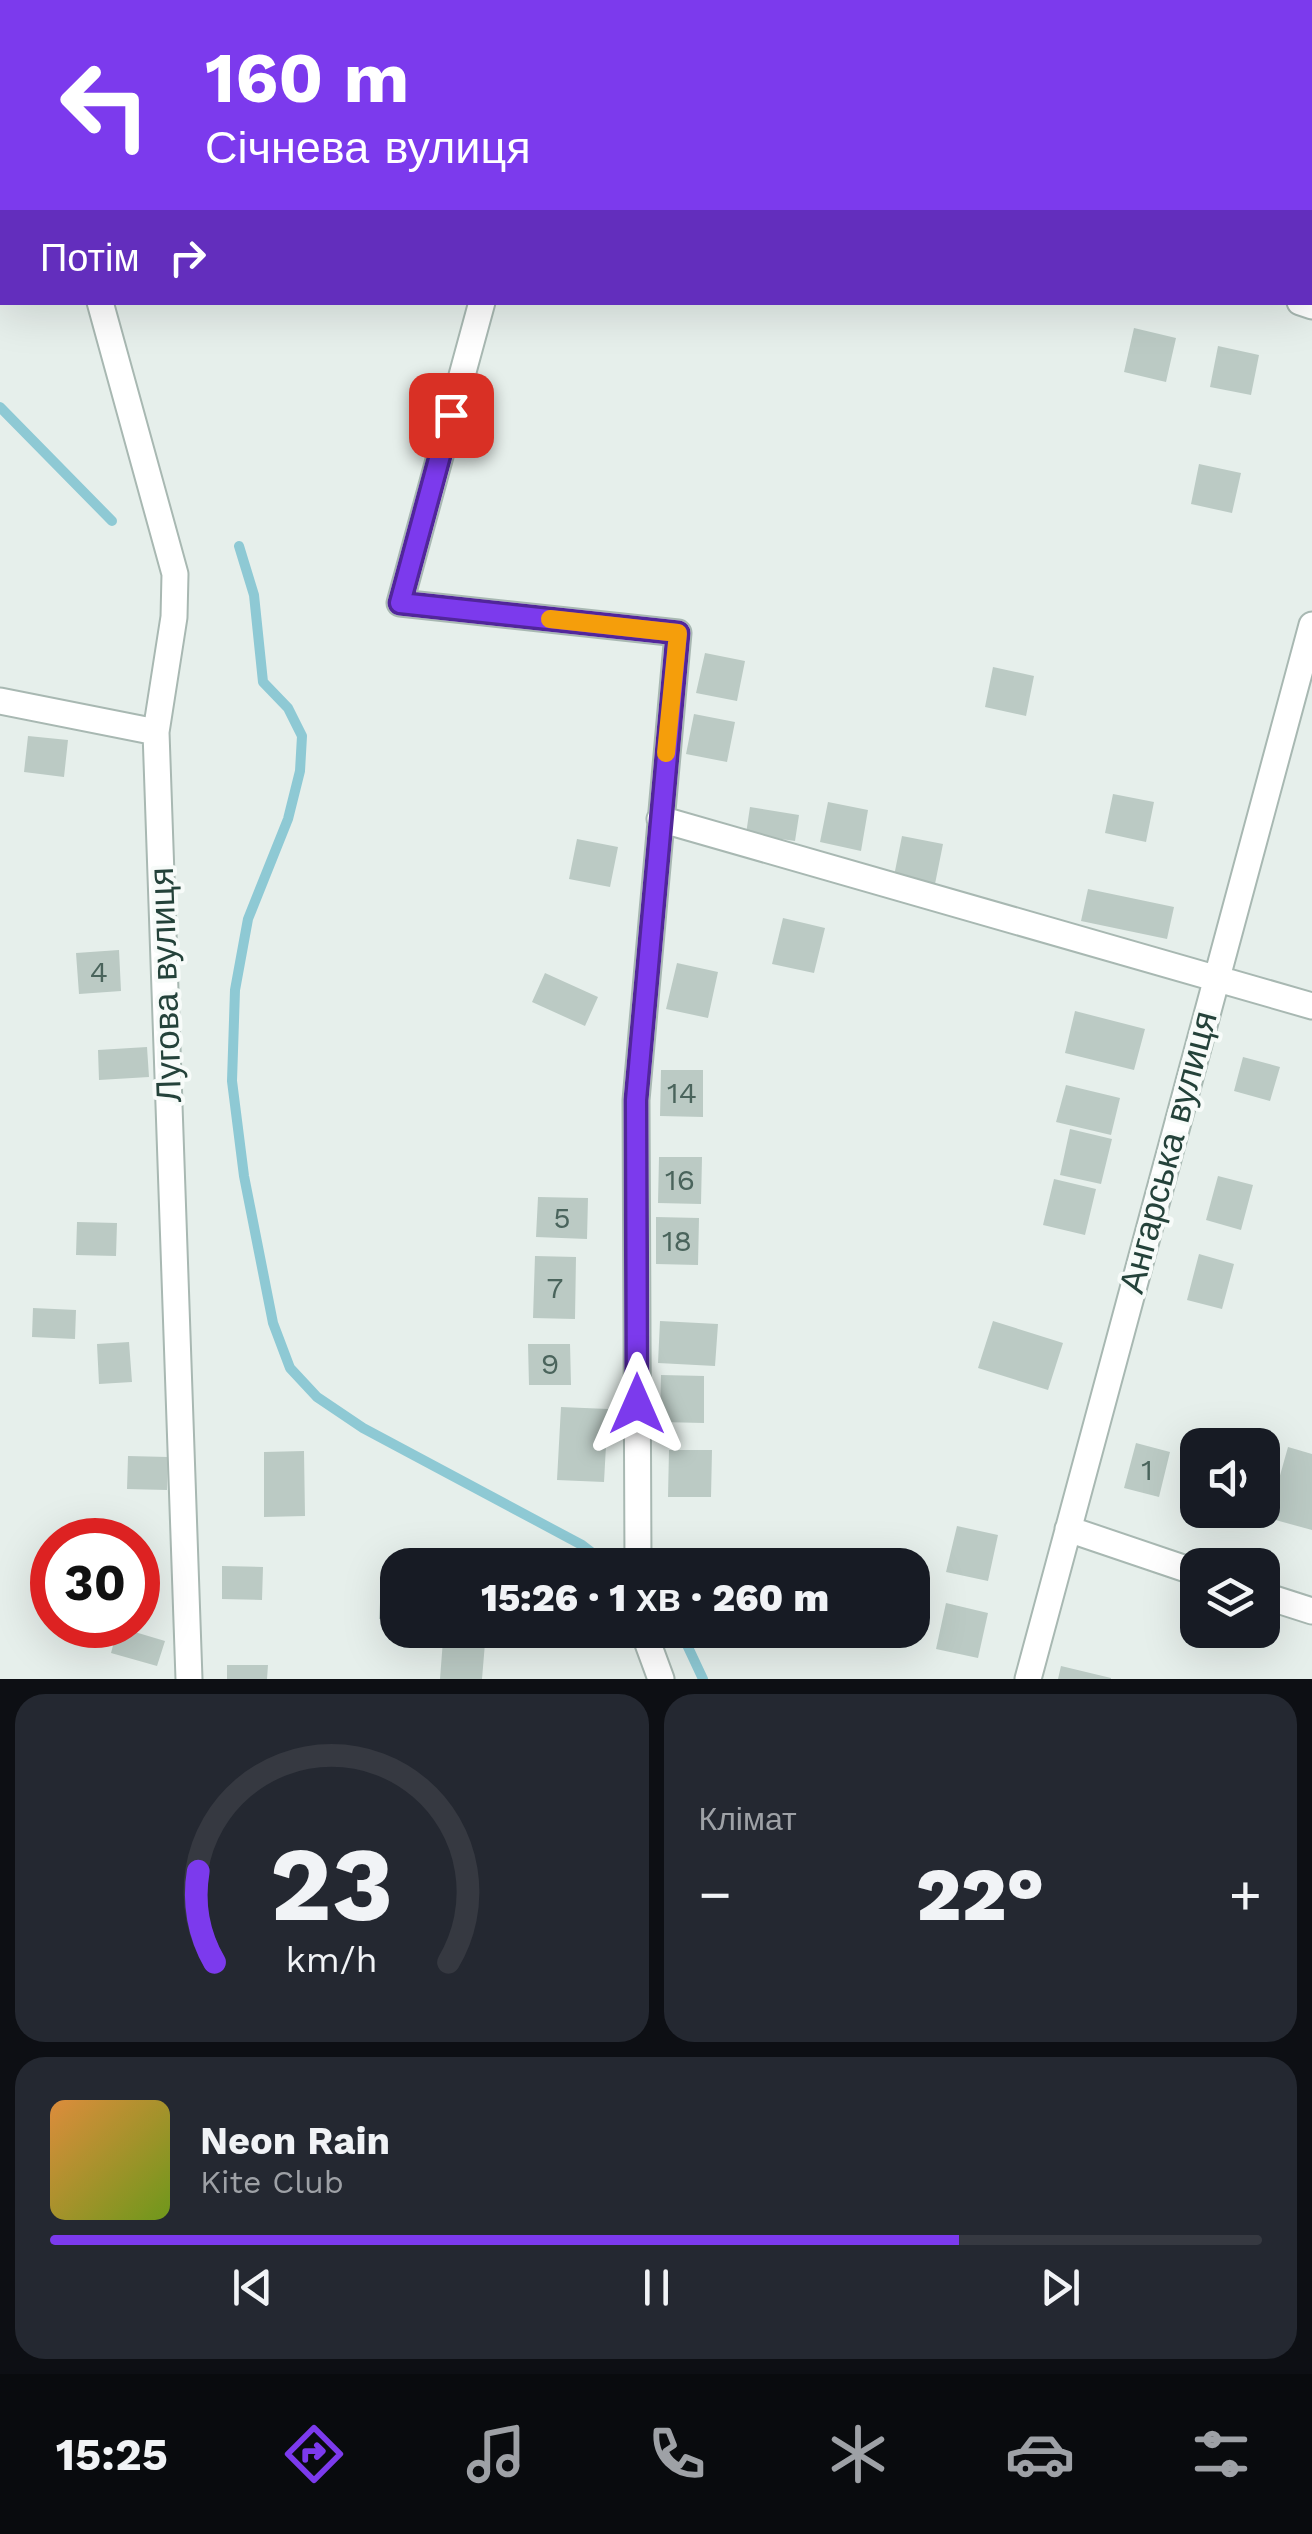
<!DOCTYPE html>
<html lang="uk">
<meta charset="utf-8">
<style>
:root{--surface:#171b24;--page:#242831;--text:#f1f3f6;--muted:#9ea1a6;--line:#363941;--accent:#7c3aed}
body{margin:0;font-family:"Work Sans",sans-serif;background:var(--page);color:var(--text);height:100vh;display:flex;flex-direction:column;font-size:38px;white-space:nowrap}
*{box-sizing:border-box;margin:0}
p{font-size:32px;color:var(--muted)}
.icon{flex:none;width:55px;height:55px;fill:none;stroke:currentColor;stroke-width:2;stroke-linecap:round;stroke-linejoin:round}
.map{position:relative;height:1679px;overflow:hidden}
.details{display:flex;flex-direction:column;gap:15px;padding:15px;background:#0d0f14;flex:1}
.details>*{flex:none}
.hud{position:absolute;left:0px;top:0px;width:1312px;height:305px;box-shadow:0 10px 40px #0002;background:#7c3aed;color:#fff;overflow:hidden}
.fabs{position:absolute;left:1180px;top:1428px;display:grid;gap:20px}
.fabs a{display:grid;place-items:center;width:100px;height:100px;border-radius:20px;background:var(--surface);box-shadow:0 10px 40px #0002;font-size:50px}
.speed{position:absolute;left:30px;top:1518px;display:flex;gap:20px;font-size:50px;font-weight:700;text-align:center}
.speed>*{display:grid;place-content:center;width:130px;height:130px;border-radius:50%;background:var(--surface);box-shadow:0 10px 40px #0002;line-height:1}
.speed .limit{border:15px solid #d22;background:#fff;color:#111}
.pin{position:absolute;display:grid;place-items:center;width:85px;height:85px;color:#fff;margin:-42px;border-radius:20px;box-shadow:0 5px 15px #0006}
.me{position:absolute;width:110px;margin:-55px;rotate:0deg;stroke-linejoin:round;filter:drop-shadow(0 0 8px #0008)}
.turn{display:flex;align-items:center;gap:35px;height:210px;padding:0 40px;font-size:45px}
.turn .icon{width:130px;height:130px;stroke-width:2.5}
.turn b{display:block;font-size:70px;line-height:85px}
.then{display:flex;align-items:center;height:95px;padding:0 40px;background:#0003;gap:20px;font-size:38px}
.big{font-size:75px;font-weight:800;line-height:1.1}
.details .card{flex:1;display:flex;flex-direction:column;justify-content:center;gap:15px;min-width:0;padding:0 35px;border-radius:30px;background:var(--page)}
.details .dial{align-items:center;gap:0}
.dial svg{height:260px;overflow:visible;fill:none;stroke:var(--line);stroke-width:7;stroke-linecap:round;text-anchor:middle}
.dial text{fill:var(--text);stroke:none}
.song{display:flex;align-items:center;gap:30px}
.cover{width:120px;height:120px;border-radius:15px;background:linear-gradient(135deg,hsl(30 70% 55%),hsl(80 70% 35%))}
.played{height:10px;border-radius:5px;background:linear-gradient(90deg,var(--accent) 75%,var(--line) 75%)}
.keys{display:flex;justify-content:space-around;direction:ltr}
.heat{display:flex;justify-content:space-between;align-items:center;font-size:55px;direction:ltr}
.details .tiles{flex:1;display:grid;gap:15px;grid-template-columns:1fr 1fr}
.card:last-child{grid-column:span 2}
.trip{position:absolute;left:380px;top:1548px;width:550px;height:100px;border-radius:30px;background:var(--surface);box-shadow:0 10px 40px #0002;font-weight:800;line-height:100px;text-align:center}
.tab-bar{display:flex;height:160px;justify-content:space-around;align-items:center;background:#090b0e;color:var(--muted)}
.tab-bar .icon{width:70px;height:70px}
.tab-bar .selected{color:var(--accent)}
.tab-bar b{font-size:45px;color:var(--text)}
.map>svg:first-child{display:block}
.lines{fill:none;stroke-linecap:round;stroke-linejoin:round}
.stream{stroke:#8ec9d4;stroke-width:10}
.building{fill:#bbcac4}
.minor-casing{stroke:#a8b8b2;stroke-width:29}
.minor{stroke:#fff;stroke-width:25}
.route-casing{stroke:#51269a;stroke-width:25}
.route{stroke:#7c3aed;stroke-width:18}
.slow{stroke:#f59e0b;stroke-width:18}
.labels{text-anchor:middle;stroke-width:8;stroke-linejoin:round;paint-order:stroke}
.number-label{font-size:30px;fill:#4a645c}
.street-label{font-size:35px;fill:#24423a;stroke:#f7fbf9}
</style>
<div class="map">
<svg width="1312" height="1679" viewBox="0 0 1312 1679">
<rect width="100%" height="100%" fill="#e6efeb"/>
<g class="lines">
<path class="stream" d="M0 407 112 521
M239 546 254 595 263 682 288 708 302 736 300 771 288 819 248 919 235 990 232 1081 244 1176 273 1323 290 1368 317 1397 363 1428 582 1545 608 1565
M680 1630 703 1679"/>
</g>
<path class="building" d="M1134 328 1176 338 1166 382 1124 372Z
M1218 346 1259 355 1251 395 1210 387Z
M1199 464 1241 473 1232 513 1191 504Z
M705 653 745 661 737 701 696 693Z
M993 667 1034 676 1026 716 985 707Z
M694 714 735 722 727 762 686 754Z
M28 736 68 740 64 777 24 772Z
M1113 794 1154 802 1146 842 1105 833Z
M828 802 868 810 861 851 820 842Z
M750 807 799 815 795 841 746 834Z
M902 836 943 844 935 884 894 876Z
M577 839 618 847 610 887 569 879Z
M1088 889 1174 907 1167 939 1081 921Z
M783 918 825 928 814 973 772 964Z
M119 950 121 991 79 994 76 953Z
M677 963 718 972 708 1018 666 1009Z
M545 973 598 997 585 1026 532 1002Z
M1075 1011 1145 1029 1134 1070 1065 1053Z
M147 1047 149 1077 99 1080 98 1050Z
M1243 1057 1280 1067 1270 1101 1234 1091Z
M661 1070H703V1117L660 1116Z
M1066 1085 1120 1098 1111 1135 1056 1122Z
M1070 1129 1112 1139 1101 1184 1060 1175Z
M659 1157H702L701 1204 658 1203Z
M1218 1176 1253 1185 1241 1230 1206 1220Z
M1054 1179 1096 1189 1085 1235 1043 1225Z
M538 1197 588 1198 587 1239 536 1237Z
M656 1217 699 1218 698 1265 656 1264Z
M77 1222 117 1223 116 1256 76 1255Z
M1199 1254 1234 1264 1222 1309 1187 1300Z
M535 1256 576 1257 575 1319 533 1318Z
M33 1308 76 1310 75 1339 32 1337Z
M660 1321 718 1324 715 1366 658 1363Z
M993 1321 1063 1343 1048 1390 978 1368Z
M129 1342 132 1382 99 1384 97 1344Z
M528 1344H570L571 1385H529Z
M661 1375 704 1376V1423L660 1422Z
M561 1407 608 1409 604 1482 557 1480Z
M1136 1443 1170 1452 1159 1497 1124 1488Z
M1288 1447 1312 1454V1530L1268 1518Z
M669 1450H712L711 1497H668Z
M304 1451 305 1516 264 1517V1452Z
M128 1456 168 1457 167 1490 127 1489Z
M957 1526 998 1535 988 1581 946 1572Z
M222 1566 263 1567 262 1600 222 1599Z
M382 1571 398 1572V1620L379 1619Z
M946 1603 988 1613 978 1658 936 1649Z
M118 1627 165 1641 157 1666 111 1653Z
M516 1630H571L570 1639Z
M443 1640 485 1643 482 1679H440Z
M227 1665H268L267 1679H227Z
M1061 1666 1111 1678V1679H1058Z"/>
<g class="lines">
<g class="minor-casing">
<path id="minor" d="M83 0V2
M523 0 565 2
M100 302 175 574 174 617 156 732 189 1679
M482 302 400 603 678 633 636 1100 638 1565
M1300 302 1312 306
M0 701 156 732
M660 819 1312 1006
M1068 1529 1198 1573
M1262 1595 1312 1611
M643 1630 661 1679
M1028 1679 1312 625"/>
</g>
<use href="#minor" class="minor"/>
</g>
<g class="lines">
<g class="route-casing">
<path id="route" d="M451 415 400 603 678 633 636 1100 637 1404"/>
</g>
<use href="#route" class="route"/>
<path class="slow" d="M550 619 678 633 666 753"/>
</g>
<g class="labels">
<g class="number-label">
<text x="99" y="982">4</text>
<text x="682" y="1103">14</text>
<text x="680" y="1190">16</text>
<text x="562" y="1228">5</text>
<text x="677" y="1251">18</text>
<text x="555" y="1298">7</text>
<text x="550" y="1374">9</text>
<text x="1147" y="1480">1</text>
</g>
<g class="street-label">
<text transform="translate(165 985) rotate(-92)" y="12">Лугова вулиця</text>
<text transform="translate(1168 1152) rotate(-75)" y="12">Ангарська вулиця</text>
</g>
</g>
</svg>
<div class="fabs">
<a><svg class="icon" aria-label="sound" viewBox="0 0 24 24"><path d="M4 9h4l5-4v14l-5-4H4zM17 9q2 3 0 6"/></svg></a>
<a><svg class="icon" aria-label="layers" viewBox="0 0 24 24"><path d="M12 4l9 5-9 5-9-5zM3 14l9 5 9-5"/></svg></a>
</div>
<div class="speed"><div class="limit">30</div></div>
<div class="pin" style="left:451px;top:415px;background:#d93025"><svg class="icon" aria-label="arrive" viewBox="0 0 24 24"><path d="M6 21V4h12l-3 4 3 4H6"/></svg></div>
<svg class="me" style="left:637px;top:1404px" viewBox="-20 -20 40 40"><path d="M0-17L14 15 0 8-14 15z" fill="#7c3aed" stroke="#fff" stroke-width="4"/></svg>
<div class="trip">15:26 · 1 хв · 260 m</div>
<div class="hud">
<div class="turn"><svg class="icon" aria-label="left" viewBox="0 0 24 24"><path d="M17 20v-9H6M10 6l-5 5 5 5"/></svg><div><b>160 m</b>Січнева вулиця</div></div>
<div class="then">Потім<svg class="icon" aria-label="right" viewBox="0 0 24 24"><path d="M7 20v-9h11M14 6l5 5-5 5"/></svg></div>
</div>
</div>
<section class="details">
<div class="tiles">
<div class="card dial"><svg viewBox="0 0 100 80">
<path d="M14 69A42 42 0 1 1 86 69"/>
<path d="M14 69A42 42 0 0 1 9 41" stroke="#7c3aed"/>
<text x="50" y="56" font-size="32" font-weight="700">23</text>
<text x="50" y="72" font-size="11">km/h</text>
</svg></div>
<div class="card"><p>Клімат</p>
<div class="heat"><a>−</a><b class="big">22°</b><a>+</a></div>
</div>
<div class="card">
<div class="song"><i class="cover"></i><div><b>Neon Rain</b><p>Kite Club</p></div></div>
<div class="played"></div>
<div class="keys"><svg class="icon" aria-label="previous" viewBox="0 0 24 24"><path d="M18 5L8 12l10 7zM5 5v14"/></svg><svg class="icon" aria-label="pause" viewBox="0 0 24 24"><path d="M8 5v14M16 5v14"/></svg><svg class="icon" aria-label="next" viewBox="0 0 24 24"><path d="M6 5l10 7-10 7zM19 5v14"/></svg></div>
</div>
</div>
</section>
<nav class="tab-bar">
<b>15:25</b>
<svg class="icon selected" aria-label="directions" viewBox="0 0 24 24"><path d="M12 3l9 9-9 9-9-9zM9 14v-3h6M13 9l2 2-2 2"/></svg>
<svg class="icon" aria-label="music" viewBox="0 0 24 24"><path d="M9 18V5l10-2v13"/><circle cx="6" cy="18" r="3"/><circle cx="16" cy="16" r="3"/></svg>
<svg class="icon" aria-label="phone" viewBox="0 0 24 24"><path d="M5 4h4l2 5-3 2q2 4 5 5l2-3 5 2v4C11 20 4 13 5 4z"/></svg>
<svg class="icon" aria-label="climate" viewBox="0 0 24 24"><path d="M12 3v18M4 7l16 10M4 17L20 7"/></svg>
<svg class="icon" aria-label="car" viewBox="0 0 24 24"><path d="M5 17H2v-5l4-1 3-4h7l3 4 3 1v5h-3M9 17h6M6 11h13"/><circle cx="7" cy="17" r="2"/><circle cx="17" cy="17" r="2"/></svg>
<svg class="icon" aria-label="filters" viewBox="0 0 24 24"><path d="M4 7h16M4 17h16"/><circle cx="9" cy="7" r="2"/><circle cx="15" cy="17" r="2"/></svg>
</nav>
